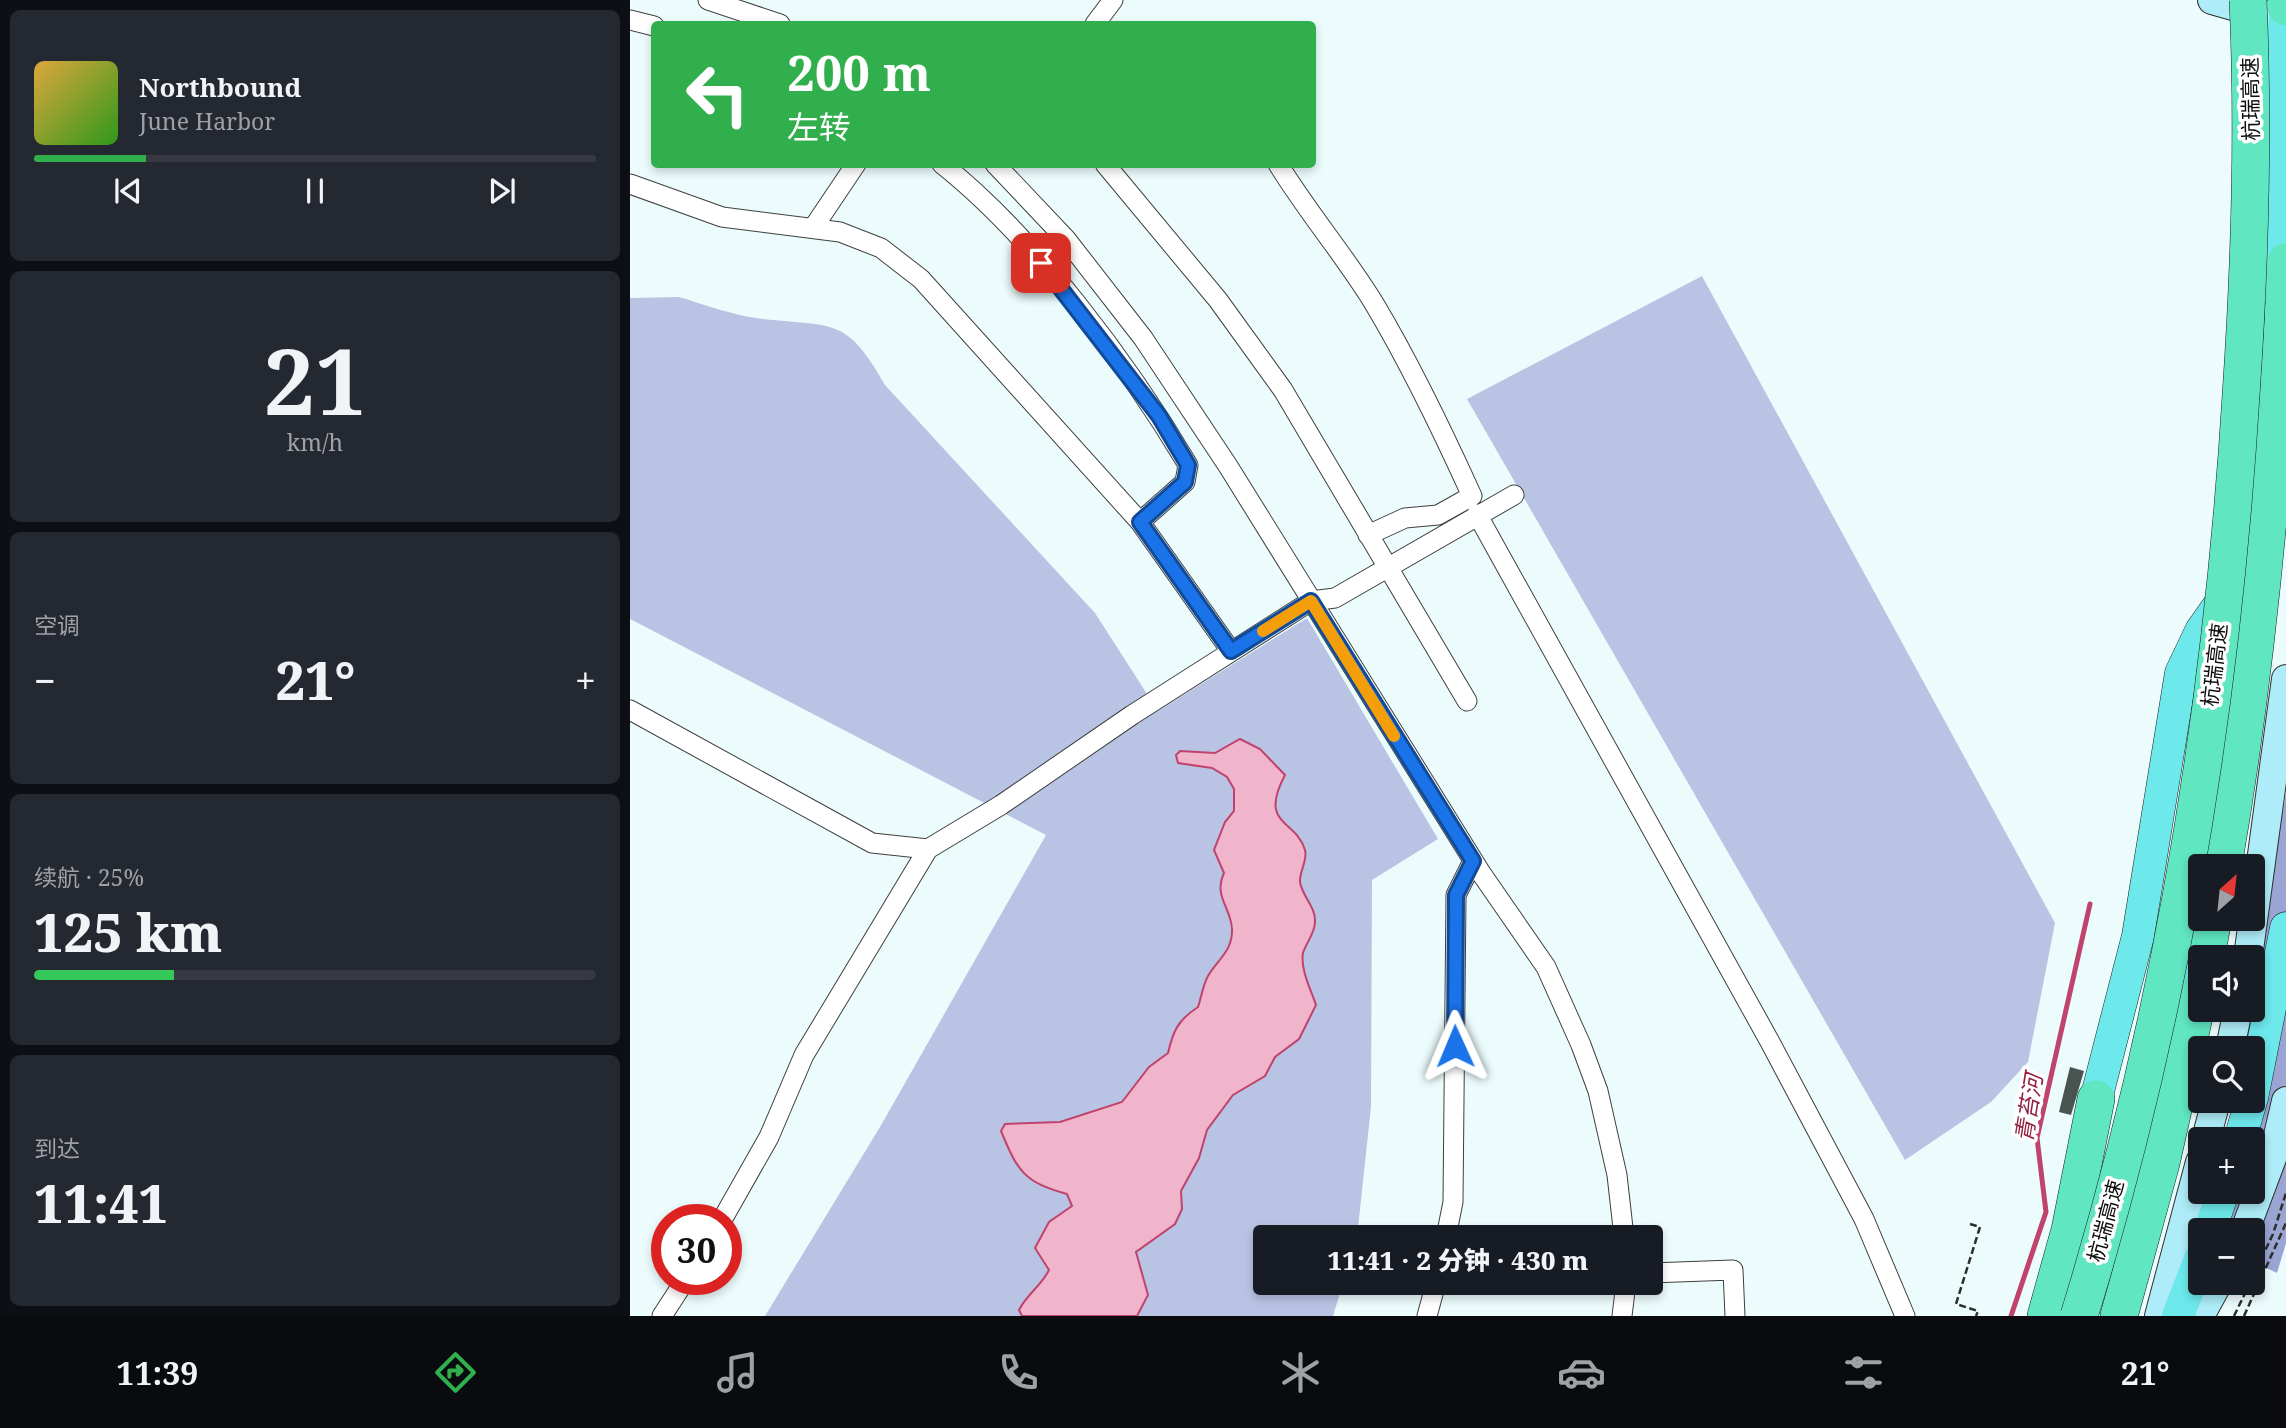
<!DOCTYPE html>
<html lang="zh">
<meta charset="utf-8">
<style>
:root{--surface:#171b24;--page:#242831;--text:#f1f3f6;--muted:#9ea1a6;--line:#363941;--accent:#31af4c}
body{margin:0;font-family:"Noto Serif","Noto Sans SC",serif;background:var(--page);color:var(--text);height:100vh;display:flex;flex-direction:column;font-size:26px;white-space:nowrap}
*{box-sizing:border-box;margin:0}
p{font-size:23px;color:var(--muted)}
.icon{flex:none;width:38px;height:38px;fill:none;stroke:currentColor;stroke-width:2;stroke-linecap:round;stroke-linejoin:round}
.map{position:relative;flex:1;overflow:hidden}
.sheet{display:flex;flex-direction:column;gap:10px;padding:10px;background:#0d0f14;width:630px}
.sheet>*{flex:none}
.guide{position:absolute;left:21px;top:21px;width:665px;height:147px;border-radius:7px;box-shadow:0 4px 10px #0003;background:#31af4c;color:#fff;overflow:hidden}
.needle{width:46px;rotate:27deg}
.tools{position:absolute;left:1558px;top:854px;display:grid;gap:14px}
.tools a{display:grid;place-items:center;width:77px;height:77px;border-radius:7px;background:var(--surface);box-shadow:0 4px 10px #0003;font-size:35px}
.speed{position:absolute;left:21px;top:1204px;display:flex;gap:14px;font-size:35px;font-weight:700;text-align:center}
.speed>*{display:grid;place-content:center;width:91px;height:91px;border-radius:50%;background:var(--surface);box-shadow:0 4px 10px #0003;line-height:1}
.speed .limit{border:10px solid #d22;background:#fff;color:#111}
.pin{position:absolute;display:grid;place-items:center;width:60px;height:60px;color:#fff;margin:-30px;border-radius:14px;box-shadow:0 4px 10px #0006}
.me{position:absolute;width:77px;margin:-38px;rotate:359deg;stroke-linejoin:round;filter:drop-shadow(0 0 5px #0008)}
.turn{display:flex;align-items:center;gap:24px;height:147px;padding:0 21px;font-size:32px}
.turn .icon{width:91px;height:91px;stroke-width:2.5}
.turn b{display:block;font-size:49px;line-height:60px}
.big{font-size:52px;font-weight:800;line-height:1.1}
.sheet .tile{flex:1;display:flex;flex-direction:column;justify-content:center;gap:10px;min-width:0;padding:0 24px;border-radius:10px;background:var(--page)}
.sheet .dial{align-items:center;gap:0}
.dial b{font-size:91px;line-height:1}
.song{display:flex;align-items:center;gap:21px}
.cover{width:84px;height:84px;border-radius:10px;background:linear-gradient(135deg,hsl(40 70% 55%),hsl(110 70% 35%))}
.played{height:7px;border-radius:4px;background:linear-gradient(90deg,var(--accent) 20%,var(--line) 20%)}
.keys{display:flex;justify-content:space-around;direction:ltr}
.heat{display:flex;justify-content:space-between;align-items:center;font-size:38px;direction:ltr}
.charge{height:10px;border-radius:5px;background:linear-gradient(90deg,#34c759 25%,var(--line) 0)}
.trip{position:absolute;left:623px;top:1225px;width:410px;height:70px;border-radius:7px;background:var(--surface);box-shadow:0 4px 10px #0003;font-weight:800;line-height:70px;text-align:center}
.dock{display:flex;height:112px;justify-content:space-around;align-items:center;background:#090b0e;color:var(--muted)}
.dock .icon{width:49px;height:49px}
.dock .selected{color:var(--accent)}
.dock b{font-size:32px;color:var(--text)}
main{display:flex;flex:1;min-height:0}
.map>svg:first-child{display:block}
.green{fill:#b9c4e4}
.forest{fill:#9aa5d3}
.water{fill:#f0b5ca;stroke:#c0436d;stroke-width:2}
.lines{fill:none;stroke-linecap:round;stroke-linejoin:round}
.stream{stroke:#c0436d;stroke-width:5}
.building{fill:#495350}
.street-casing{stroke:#3f3f3f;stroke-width:21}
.secondary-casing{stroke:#2e2e2e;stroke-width:30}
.primary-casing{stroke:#1d1d1d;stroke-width:33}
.highway-casing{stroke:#1d1d1d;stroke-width:38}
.path{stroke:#2e2e2e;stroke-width:2.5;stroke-dasharray:7 3.5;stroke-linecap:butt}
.street{stroke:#fff;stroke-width:19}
.secondary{stroke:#adecf8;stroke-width:28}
.primary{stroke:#6de9ec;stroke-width:32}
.highway{stroke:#60e7c2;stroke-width:37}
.highway-bridge-casing{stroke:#1d1d1d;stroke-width:38;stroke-linecap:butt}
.highway-bridge{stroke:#60e7c2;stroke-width:37}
.route-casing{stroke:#114b97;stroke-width:18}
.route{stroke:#1a73e8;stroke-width:12}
.slow{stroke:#f59e0b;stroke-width:12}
.labels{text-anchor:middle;stroke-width:7;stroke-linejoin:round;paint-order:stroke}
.street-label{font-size:21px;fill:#0c0c0c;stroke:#fff}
.water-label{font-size:23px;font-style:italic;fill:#912142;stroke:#fff}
</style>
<main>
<section class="sheet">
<div class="tile">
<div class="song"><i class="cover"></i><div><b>Northbound</b><p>June Harbor</p></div></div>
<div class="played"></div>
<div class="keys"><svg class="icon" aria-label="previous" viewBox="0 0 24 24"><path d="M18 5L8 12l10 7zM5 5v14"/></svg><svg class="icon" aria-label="pause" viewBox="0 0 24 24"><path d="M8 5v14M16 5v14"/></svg><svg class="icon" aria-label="next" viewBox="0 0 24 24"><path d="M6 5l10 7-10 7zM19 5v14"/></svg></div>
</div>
<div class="tile dial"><b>21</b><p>km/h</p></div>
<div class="tile"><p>空调</p>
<div class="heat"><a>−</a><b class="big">21°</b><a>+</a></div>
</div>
<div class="tile"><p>续航 · 25%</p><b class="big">125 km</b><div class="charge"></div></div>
<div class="tile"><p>到达</p><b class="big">11:41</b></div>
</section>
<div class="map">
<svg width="1656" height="1316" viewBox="0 0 1656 1316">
<rect width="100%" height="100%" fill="#ecfcfd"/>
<path class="green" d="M1072 276 1425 923 1398 1062 1361 1102 1275 1160 837 399Z
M49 297C76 305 105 316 133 319 204 327 216 316 255 385L465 613 528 711 677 618 808 839 742 880 741 1107 727 1237H635V1283H713L703 1316H135L250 1127 416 835 0 619V298Z"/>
<path class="forest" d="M1656 793V1243L1647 1273 1622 1261V1230H1596L1606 1192H1622V1139L1638 1048 1615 1041Z"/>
<path class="water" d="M610 739 630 749 655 775C628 826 666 819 675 850 678 860 669 872 670 882 672 896 686 907 685 922 685 933 676 943 673 953 670 969 681 990 686 1005L669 1039 645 1057 635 1076 603 1095 577 1130 569 1158 551 1191 552 1209 545 1224 506 1252 518 1295 507 1316H392L389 1310C397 1294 411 1286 419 1270L405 1248 419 1222 442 1206 437 1194C394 1182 388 1172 371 1131L375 1124 430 1122 492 1102 519 1067 538 1053C543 1031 548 1020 568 1007 571 998 573 985 578 976 587 960 603 951 602 929 601 908 583 895 594 873L584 850 595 822 604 811V789L597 777 582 768 548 763 546 755 550 751 585 753Z"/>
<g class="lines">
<path class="stream" d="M1381 1316 1416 1212 1407 1138 1460 904"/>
</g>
<path class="building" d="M1440 1067 1454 1071 1441 1115 1429 1112Z"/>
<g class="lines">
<g class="street-casing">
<path id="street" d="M78 0 150 24
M0 20 24 26
M465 24 483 0
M312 164C404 237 498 364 558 465L555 482 510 522
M365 164 436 239 513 338 598 466 851 873 916 967 951 1045 968 1091 987 1175 994 1237
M475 164 588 300 653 390 837 701
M648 164C678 213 716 257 745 305 782 367 812 430 842 496L808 515 775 518 738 535
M0 184 92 217 210 232 251 248 291 279 510 522 601 651
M183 228 226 164
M847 514 1140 1042 1234 1219 1275 1316
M0 710 242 843 298 849
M92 1220 139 1137 174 1055 298 849 371 805 502 715 681 601 705 598 884 495
M816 1237 823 1202 826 895 843 861
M1020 1273 1103 1270 1105 1316
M32 1316 56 1279
M797 1316 806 1283
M992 1316 996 1283"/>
</g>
<g class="secondary-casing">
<path id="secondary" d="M1582 0 1656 21
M1618 957 1656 679
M1600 1048 1608 1010
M1576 1139 1586 1101
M1615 1230 1644 1153 1656 1101
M1529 1316 1570 1162
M1570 1316 1588 1283"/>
</g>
<g class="primary-casing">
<path id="primary" d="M1645 288 1648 75 1656 12
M1542 1028 1567 918
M1622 1098 1656 928
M1466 1099 1508 936 1551 673 1571 631 1597 594
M1610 1139 1621 1101
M1580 1230 1593 1192
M1488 1246 1513 1153
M1548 1316 1570 1259"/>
</g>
<g class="highway-casing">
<path id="highway" d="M1656 0V7
M1593 866C1628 666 1646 464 1656 262
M1576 957 1583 919
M1416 1316 1440 1230 1466 1099
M1489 1316 1531 1163 1570 990"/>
</g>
<path class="path" d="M1340 1224 1350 1227 1326 1304 1348 1311 1346 1316
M1622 1278 1643 1234 1656 1193
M1604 1316 1620 1283
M1614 1316 1656 1223"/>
<use href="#street" class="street"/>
<use href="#secondary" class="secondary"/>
<use href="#primary" class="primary"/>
<use href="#highway" class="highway"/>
<g class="highway-bridge-casing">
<path id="highway-bridge" d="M1449 1316C1541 1018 1592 705 1611 395 1620 263 1624 132 1618 0"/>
</g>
<use href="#highway-bridge" class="highway-bridge"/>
</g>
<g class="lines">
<g class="route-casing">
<path id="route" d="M411 263 529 416 558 465 555 482 510 522 601 651 681 601 843 861 826 895 825 1046"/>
</g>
<use href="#route" class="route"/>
<path class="slow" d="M633 631 681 601 764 736"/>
</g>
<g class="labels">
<g class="street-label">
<text transform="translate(1621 99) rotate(-91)" y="7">杭瑞高速</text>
<text transform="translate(1585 665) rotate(-83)" y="7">杭瑞高速</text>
<text transform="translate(1476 1221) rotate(-75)" y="7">杭瑞高速</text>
</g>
<g class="water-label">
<text transform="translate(1399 1108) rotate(-81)" y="8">青苔河</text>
</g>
</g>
</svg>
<div class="tools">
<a><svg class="needle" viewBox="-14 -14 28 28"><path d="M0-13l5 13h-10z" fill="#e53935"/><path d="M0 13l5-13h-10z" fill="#9ea1a6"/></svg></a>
<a><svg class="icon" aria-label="sound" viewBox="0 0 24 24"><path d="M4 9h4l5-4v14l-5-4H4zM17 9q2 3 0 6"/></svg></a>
<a><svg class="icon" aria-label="search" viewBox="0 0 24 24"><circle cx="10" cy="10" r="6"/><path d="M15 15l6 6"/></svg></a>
<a>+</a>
<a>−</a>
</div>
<div class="speed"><div class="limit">30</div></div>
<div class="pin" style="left:411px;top:263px;background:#d93025"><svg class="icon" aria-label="arrive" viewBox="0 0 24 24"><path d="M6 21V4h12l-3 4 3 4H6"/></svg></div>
<svg class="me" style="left:825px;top:1046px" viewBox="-20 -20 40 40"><path d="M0-17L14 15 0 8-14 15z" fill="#1a73e8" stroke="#fff" stroke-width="4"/></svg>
<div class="trip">11:41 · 2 分钟 · 430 m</div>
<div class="guide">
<div class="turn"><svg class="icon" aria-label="left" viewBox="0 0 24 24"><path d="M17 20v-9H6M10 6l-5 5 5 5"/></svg><div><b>200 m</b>左转</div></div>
</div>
</div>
</main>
<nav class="dock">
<b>11:39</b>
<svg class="icon selected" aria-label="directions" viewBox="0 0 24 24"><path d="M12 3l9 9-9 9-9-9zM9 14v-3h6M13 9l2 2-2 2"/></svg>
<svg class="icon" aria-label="music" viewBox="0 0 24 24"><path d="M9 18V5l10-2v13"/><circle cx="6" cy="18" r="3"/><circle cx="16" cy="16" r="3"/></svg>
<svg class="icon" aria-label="phone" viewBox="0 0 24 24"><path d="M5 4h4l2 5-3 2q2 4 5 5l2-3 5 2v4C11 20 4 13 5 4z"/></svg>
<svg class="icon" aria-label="climate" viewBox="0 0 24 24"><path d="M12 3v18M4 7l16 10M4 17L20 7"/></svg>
<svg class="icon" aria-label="car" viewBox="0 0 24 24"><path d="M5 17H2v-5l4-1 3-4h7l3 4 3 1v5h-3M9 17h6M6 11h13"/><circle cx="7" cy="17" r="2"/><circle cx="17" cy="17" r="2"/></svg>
<svg class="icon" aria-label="filters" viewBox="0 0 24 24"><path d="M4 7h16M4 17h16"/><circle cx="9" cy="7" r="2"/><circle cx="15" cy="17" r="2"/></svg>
<b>21°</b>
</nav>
